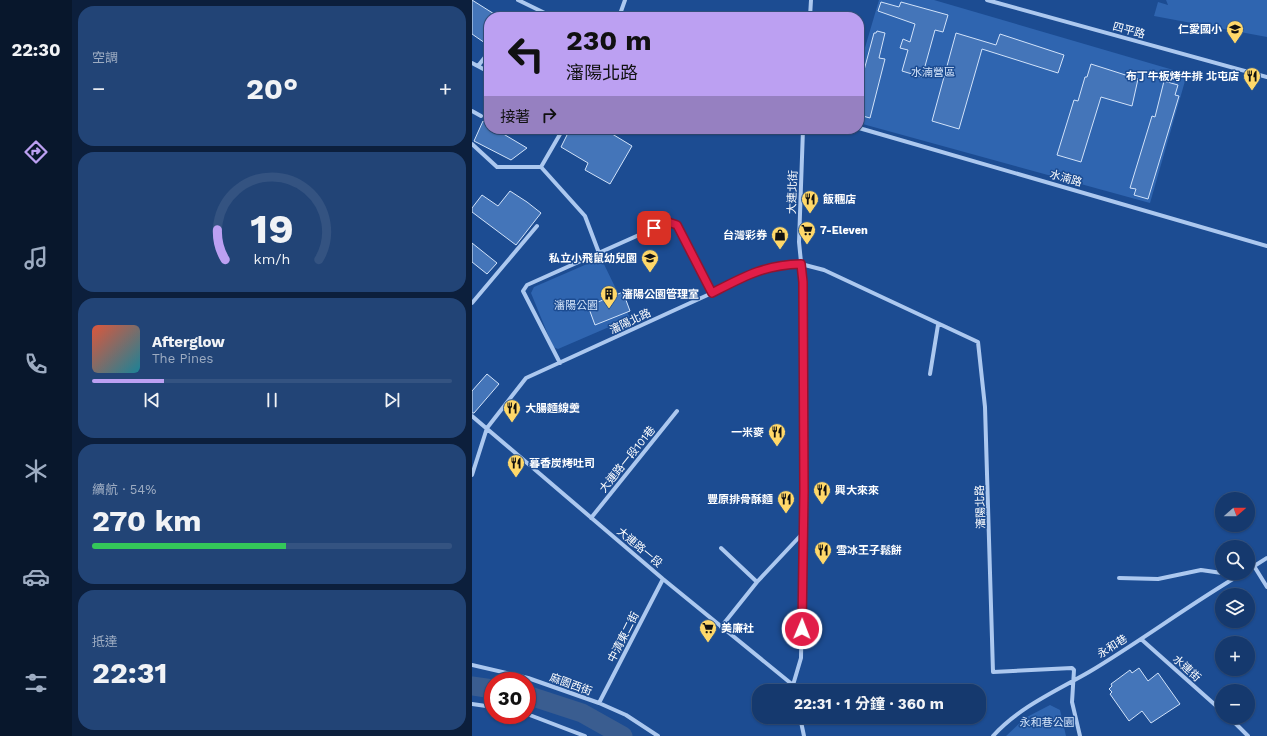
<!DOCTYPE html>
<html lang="zh-TW">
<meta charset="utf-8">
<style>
:root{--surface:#15396e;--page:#224476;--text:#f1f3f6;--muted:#9dacc2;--line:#345381;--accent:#bca0f2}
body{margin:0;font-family:"Work Sans","Noto Sans TC",sans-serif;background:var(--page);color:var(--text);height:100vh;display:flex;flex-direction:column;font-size:15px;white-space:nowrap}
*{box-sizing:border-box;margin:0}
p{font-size:13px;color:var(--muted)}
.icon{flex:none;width:22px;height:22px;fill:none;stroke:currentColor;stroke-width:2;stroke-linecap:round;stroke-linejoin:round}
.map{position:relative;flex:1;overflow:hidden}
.sheet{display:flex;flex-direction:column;gap:6px;padding:6px;background:#0c1f3c;width:400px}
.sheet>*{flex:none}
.top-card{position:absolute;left:12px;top:12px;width:380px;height:122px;border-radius:16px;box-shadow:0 1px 3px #0004,0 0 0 1px var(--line);background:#bca0f2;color:#111;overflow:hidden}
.needle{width:26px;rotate:70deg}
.tools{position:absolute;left:743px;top:492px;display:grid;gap:8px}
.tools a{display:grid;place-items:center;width:40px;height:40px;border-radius:50%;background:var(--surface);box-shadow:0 1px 3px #0004,0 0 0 1px var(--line);font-size:20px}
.speed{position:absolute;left:12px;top:672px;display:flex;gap:8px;font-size:20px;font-weight:700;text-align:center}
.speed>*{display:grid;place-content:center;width:52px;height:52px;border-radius:50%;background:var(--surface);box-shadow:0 1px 3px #0004,0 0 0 1px var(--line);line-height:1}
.speed .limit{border:6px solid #d22;background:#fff;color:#111}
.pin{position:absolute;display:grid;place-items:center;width:34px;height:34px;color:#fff;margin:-17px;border-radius:8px;box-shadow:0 2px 6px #0006}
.me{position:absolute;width:44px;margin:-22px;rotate:1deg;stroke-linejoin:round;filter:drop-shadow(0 0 3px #0008)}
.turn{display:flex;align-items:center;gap:14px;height:84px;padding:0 16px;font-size:18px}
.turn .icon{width:52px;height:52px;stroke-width:2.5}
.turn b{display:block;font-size:28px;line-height:34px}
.then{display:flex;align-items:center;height:38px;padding:0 16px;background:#0003;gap:8px;font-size:15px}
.big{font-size:30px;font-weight:700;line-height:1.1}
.sheet .card{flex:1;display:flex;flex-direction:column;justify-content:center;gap:6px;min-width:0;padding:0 14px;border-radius:16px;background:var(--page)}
.sheet .dial{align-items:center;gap:0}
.dial svg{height:104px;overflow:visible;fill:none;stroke:var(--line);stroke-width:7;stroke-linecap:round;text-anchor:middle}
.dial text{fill:var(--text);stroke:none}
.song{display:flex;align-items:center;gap:12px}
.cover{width:48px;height:48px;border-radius:6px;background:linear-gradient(135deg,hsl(10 70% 55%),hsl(190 70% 35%))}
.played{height:4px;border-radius:2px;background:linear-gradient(90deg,var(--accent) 20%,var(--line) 20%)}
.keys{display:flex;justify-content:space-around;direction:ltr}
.heat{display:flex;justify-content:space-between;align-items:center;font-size:22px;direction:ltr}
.charge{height:6px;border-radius:3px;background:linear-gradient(90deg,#34c759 54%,var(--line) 0)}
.trip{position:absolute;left:280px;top:684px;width:234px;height:40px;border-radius:16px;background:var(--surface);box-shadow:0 1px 3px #0004,0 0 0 1px var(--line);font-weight:700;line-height:40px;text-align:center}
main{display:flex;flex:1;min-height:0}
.dock{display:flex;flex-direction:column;width:72px;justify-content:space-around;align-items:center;background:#08172c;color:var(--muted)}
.dock .icon{width:28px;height:28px}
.dock .on{color:var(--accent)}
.dock b{font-size:18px;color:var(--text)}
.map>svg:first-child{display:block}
.green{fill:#2f65b0}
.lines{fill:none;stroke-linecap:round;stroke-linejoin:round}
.river{stroke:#3a5d90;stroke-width:19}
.building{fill:#4475b9;stroke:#d2e3fa}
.street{stroke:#acc8ef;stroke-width:4}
.route-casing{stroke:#92132f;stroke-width:10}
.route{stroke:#e11d48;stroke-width:7}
.labels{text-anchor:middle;stroke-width:3;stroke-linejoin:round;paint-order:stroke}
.poi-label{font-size:11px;font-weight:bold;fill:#fff;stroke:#1c4c92;text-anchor:start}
.street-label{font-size:11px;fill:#fff;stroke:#1c4c92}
.park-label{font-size:11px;fill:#d2e3fa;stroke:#1c4c92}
</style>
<main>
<nav class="dock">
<b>22:30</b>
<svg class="icon on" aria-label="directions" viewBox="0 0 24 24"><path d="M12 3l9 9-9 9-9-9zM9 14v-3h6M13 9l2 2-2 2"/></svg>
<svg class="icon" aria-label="music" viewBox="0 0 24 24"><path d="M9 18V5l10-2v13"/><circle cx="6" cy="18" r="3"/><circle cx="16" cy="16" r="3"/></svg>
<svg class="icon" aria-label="phone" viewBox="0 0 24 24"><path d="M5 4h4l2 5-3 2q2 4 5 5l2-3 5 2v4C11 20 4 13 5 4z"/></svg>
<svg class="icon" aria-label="climate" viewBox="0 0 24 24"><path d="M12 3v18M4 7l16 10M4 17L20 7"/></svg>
<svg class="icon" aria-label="car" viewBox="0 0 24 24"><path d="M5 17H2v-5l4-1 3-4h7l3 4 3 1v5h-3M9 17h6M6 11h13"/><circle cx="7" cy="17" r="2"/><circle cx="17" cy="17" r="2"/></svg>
<svg class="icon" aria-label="filters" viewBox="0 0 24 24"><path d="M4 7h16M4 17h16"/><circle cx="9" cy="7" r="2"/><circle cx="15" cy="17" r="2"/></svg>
</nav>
<section class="sheet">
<div class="card"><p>空調</p>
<div class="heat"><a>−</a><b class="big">20°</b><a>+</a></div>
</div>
<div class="card dial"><svg viewBox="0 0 100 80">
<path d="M14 69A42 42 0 1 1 86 69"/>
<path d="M14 69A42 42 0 0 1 8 46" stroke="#bca0f2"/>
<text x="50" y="56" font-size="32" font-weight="700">19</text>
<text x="50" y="72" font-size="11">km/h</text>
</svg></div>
<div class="card">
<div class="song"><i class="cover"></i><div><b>Afterglow</b><p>The Pines</p></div></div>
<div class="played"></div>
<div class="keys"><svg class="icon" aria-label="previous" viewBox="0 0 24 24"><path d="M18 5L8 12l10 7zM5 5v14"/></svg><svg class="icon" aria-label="pause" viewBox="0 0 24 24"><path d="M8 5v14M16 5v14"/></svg><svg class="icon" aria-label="next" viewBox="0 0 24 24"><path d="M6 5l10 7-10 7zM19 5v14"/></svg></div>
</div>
<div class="card"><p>續航 · 54%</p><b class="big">270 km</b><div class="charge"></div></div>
<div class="card"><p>抵達</p><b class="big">22:31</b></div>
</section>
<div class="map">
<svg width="795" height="736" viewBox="0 0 795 736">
<rect width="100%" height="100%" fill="#1c4c92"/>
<path class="green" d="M407 0H462L715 74 678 203 387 123V68Z
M694 0H795V37L682 16 686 2 696 5Z
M129 258 158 318 86 349 81 347 59 293 62 287Z
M578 705 588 710 594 736H534L553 718Z"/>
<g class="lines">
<path class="river" d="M0 686 21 689
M55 695 110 713 151 736"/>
</g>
<path class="building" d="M0 0 27 17H17V37L13 43 0 34Z
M409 2 427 7 429 2 476 15 471 32 463 30 450 77 430 71 436 50 428 48 431 39 438 42 443 24 406 11Z
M405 31 413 33 407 58 413 59 398 118 387 115V89L402 33H404Z
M484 33 524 45 528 34 592 55 586 73 510 49 487 129 460 121Z
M619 64 666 79 660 106 629 97 609 162 585 155 602 100 606 101 613 77H615Z
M692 81 706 85 703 95 707 96 676 199 662 195 664 189 658 188 680 116 683 117Z
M11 121 17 125V129H23L55 148 39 160 2 141Z
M98 129H132L160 146 138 184 113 170 116 163 89 147Z
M38 191 55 202 69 213 44 245 0 212V208L10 195 26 206Z
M0 243 25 263 15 274 0 262Z
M151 292 158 311 123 325 116 306Z
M15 374 27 384 2 413H0V391Z
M667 668 676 681 686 673 708 704 679 723 670 711 657 721 638 694 640 692 637 689 640 686 639 684 658 670 660 673Z"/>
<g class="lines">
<path class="street" d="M46 0 81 17
M515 0 795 77
M147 17 153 0
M338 17 339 0
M0 63 17 72
M6 66 17 52
M0 111 9 116
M387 128 795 246
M0 144 25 167H69L113 216 127 253
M69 167 91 129
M0 303 65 226
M88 363 51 291 55 285 196 222 205 225 240 293
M458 374 466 325
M0 416 191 579 321 685 322 691
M0 475 15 428 54 378 240 293 282 271 317 264H329L352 270 506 342 513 407 521 672 600 668 602 670 600 702 608 736
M119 518 205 411
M249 548 285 582
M782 566 795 587
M776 570 795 558
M750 573 761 579
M647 578 686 579 729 570 750 573
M249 627 285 582 330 534
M669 639 750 711
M0 665 56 678 127 703 154 715 186 736
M321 685 329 658 332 491 331 282 327 242 331 129
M127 703 191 579
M0 704 21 707
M55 714 113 736
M328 717 332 736
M757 717 776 736
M521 736C547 707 584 691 617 672 669 641 718 604 771 573"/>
</g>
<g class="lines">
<g class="route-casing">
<path id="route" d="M182 228 196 222 205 225 240 293C273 276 292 265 329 264L331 282 332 491 330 629"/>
</g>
<use href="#route" class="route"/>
</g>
<defs>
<g id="school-pin" transform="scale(0.9)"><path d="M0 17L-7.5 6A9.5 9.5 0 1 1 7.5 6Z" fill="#ffd869" stroke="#1c4c92"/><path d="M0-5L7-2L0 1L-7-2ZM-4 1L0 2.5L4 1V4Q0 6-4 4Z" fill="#111"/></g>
<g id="restaurant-pin" transform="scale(0.9)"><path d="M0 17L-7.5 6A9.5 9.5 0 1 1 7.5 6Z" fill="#ffd869" stroke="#1c4c92"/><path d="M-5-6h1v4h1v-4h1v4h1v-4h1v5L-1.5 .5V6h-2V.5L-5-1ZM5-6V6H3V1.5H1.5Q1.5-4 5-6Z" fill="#111"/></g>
<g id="supermarket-pin" transform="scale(0.9)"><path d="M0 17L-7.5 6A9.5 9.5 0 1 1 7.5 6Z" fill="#ffd869" stroke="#1c4c92"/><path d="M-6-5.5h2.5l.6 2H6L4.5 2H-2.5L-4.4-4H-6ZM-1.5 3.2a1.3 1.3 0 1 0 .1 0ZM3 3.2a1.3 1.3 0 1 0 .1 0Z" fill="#111"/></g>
<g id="shop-pin" transform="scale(0.9)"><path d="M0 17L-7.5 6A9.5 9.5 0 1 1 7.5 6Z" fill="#ffd869" stroke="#1c4c92"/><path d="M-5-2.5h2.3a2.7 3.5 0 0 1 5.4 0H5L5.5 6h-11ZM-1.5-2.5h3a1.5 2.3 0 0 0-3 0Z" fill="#111"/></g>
<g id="building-pin" transform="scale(0.9)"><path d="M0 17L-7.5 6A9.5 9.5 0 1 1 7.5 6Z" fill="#ffd869" stroke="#1c4c92"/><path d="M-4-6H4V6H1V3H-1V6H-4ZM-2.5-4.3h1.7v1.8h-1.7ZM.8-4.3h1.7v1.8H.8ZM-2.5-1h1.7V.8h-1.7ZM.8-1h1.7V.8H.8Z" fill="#111"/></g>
</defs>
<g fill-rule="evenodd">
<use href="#school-pin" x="763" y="29"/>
<use href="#restaurant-pin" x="780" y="76"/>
<use href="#restaurant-pin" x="338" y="199"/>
<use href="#supermarket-pin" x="335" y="230"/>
<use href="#shop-pin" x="308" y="235"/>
<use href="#school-pin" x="178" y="258"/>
<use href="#building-pin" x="137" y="294"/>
<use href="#restaurant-pin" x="40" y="408"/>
<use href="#restaurant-pin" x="305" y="432"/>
<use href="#restaurant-pin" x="44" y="463"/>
<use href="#restaurant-pin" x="350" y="490"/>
<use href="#restaurant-pin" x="314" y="499"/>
<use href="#restaurant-pin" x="351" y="550"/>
<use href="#supermarket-pin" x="236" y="628"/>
</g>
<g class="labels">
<g class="poi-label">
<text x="750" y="33" text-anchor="end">仁愛國小</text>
<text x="767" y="80" text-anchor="end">布丁牛板烤牛排 北屯店</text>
<text x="351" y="203">飯糰店</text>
<text x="348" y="234">7-Eleven</text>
<text x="295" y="239" text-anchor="end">台灣彩券</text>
<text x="165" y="262" text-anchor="end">私立小飛鼠幼兒園</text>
<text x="150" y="298">瀋陽公園管理室</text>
<text x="53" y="412">大腸麵線羹</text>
<text x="292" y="436" text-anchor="end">一米麥</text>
<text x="57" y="467">暮香炭烤吐司</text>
<text x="363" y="494">興大來來</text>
<text x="301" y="503" text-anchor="end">豐原排骨酥麵</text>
<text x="364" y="554">雪冰王子鬆餅</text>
<text x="249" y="632">美廉社</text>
</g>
<g class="street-label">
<text transform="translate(657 30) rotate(15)" y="4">四平路</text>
<text transform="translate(594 178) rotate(16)" y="4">水湳路</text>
<text transform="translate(320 192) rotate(-88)" y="4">大連北街</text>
<text transform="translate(158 321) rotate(-25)" y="4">瀋陽北路</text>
<text transform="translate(155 459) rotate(-51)" y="4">大連路一段101巷</text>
<text transform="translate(508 507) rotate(-92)" y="4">瀋陽北路</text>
<text transform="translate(168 547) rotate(40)" y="4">大連路一段</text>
<text transform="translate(151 637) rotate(-63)" y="4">中清東二街</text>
<text transform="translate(640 646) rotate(-32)" y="4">永和巷</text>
<text transform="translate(715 668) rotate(42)" y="4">水連街</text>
<text transform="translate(99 684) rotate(20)" y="4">麻園西街</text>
</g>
<g class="park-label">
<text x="461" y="76">水湳營區</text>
<text x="104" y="309">瀋陽公園</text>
<text x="575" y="726">永和巷公園</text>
</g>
</g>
</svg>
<div class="tools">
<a><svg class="needle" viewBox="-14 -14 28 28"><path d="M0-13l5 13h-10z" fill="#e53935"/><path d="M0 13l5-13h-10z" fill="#9dacc2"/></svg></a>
<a><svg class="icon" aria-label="search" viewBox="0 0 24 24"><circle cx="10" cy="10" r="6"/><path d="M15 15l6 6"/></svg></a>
<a><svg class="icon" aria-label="layers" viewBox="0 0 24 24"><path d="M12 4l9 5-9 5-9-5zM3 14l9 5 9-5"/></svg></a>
<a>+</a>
<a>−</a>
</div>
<div class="speed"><div class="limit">30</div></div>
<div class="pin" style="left:182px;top:228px;background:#d93025"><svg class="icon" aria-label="arrive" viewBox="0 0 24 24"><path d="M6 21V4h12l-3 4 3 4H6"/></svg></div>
<svg class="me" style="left:330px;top:629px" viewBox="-20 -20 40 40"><circle r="17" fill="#e11d48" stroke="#fff" stroke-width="3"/><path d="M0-11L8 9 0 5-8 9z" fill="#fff"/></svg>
<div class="trip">22:31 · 1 分鐘 · 360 m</div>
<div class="top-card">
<div class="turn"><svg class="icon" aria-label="left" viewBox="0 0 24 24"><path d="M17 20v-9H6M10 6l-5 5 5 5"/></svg><div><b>230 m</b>瀋陽北路</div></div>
<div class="then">接著<svg class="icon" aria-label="right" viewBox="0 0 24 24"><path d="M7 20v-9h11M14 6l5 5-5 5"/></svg></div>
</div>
</div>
</main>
